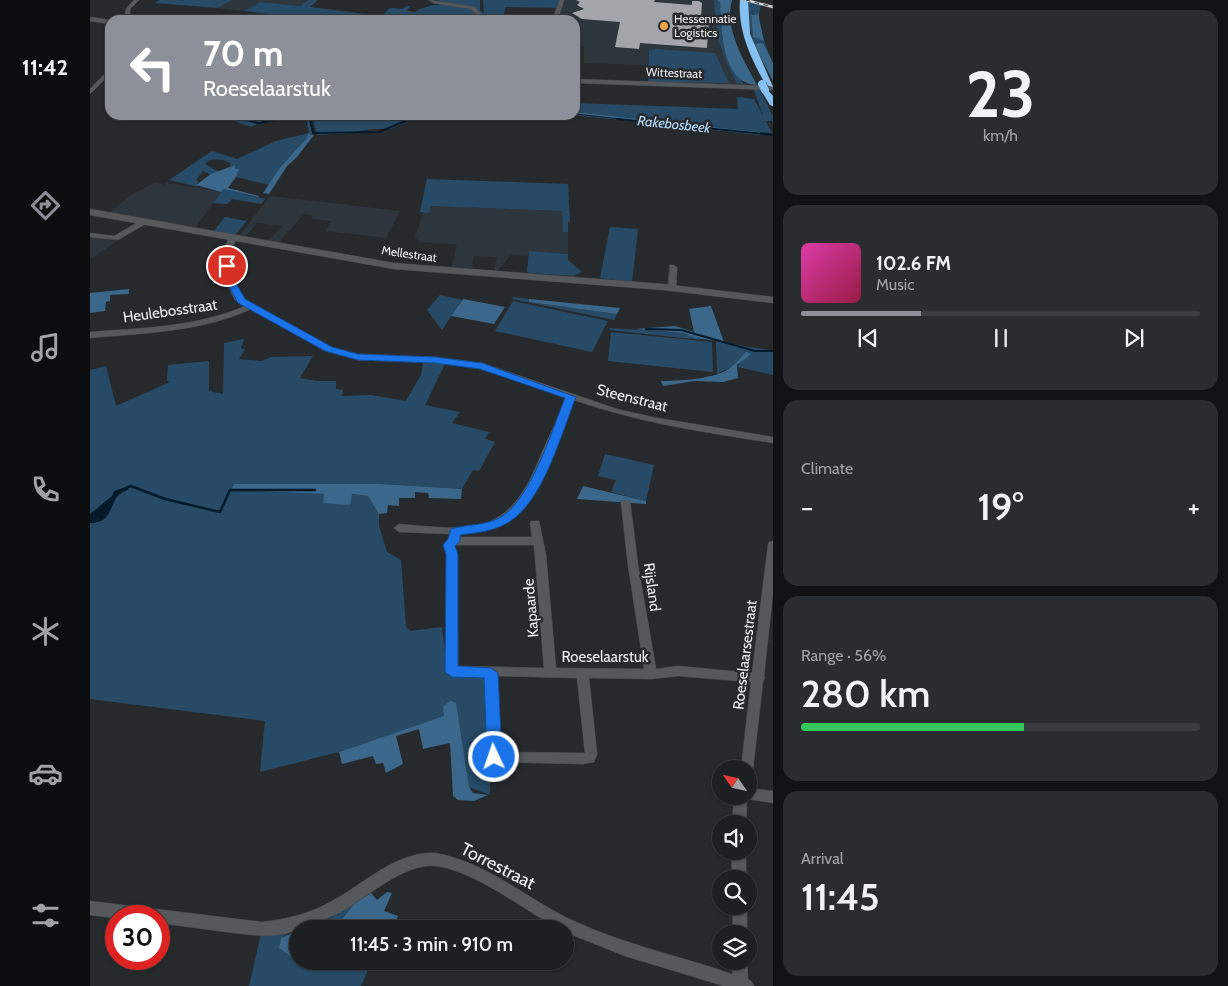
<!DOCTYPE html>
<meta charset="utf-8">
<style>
:root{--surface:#1d2022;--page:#2a2d2f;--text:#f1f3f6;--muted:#a0a3a5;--line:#3b3e40;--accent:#8c9099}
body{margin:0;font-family:Cabin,sans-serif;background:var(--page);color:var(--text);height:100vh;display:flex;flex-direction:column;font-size:19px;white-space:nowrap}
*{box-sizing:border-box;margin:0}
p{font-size:16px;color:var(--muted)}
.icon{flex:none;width:28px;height:28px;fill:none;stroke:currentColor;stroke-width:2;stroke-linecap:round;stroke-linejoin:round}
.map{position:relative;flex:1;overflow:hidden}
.sheet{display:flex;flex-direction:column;gap:10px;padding:10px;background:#101213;width:455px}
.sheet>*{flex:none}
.top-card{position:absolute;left:15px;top:15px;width:475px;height:105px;border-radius:15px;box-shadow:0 1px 4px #0004,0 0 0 1px var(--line);background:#8c9099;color:#fff;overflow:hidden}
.needle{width:32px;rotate:304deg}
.tools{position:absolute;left:622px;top:760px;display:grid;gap:10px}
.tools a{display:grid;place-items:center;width:45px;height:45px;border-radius:50%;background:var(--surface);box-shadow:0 1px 4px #0004,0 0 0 1px var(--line);font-size:25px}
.speed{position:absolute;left:15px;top:905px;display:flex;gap:10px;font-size:25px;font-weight:700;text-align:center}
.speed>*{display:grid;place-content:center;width:65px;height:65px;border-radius:50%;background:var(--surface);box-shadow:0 1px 4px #0004,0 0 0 1px var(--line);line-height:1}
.speed .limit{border:8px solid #d22;background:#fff;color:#111}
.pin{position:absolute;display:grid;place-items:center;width:42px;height:42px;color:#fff;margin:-21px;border:2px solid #fff;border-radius:50%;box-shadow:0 1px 5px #0007}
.me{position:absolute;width:55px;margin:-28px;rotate:357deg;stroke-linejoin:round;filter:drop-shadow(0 0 4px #0008)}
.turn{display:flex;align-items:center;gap:18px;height:105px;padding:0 15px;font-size:22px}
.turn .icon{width:65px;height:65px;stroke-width:2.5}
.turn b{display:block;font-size:35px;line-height:42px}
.big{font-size:38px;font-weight:600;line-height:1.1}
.sheet .card{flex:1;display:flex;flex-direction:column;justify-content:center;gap:8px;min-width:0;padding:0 18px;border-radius:15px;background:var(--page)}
.sheet .dial{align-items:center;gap:0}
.dial b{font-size:65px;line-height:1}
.song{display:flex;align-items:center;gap:15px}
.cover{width:60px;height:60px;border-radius:8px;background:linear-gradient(135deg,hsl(320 70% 55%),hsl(340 70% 35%))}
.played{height:5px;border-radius:2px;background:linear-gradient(90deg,var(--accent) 30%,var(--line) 30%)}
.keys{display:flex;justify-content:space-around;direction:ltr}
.heat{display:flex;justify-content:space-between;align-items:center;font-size:28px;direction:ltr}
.charge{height:8px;border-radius:4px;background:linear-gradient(90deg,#34c759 56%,var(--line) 0)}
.trip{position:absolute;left:199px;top:920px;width:285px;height:50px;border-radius:25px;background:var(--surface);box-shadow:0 1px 4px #0004,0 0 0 1px var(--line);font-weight:600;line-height:50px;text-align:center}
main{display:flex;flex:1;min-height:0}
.menu{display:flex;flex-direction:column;width:90px;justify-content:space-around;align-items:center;background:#0c0d0e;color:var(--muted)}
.menu .icon{width:35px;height:35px}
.menu .current{color:var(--accent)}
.menu b{font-size:22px;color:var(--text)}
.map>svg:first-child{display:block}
.built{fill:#2e363d}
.green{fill:#274b67}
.forest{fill:#3a678a}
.water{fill:#031a2b}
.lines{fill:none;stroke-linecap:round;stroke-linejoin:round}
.stream-far2{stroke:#031a2b;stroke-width:1}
.stream-far1{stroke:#031a2b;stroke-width:2}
.stream{stroke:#031a2b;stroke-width:2.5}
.building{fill:#a2a6aa}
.street-casing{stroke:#45484a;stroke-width:1}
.secondary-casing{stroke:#45484a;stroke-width:1}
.highway-casing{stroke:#45484a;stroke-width:1}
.street{fill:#55595c;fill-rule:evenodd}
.secondary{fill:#55595c;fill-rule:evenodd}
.highway{fill:#84c0f2;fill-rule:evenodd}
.rail-casing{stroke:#d3d5d7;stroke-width:2.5}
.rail{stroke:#272a2d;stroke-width:1;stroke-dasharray:4.5;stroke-linecap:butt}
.highway-bridge-casing{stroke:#45484a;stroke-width:9;stroke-linecap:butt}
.highway-bridge{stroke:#84c0f2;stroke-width:8}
.route{fill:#1a73e8;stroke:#114b97}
.poi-dot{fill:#f6a248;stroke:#272a2d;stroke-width:2}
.labels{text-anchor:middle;stroke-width:5;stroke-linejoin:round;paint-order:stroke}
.far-poi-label{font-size:12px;fill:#edeff1;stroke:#272a2d;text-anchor:start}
.far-street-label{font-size:12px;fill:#edeff1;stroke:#272a2d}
.far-water-label{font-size:14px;font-style:italic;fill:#b4dcfe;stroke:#272a2d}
.street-label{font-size:15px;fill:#edeff1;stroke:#272a2d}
.near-street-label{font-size:18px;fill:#edeff1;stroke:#272a2d}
</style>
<main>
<nav class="menu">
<b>11:42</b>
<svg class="icon current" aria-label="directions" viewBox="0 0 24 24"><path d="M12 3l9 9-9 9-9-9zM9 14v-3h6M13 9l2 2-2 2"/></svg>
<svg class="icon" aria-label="music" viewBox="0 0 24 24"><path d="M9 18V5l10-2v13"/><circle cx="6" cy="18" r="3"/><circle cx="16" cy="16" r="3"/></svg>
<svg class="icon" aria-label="phone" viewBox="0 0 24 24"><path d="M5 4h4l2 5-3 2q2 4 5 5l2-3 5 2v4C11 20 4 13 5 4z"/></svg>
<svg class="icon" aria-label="climate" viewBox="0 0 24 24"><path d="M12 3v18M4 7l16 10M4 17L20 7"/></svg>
<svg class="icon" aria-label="car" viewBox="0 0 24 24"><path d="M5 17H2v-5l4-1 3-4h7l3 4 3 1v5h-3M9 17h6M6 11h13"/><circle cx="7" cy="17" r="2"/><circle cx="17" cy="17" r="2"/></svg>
<svg class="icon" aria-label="filters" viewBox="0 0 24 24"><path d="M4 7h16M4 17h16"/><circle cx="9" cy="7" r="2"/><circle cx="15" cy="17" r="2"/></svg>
</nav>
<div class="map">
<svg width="683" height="986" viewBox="0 0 683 986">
<rect width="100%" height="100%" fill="#272a2d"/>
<path class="built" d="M142 0H218L211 6 170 2 154 11 128 8Z
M474 0H624V22L650 84 654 85H633L559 52 558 65 494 63V46H485V20H468Z
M65 182 75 185 77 183 131 192 105 228 20 213 38 197Z
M180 196 310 211 296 238 236 231 241 221 221 219 223 215 214 214 188 243 178 241 192 226 167 223 155 237 149 236Z
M341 206 472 211 473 231 478 232V254L442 251 439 252 438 256 421 255 408 270H404L407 257 384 256 382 269 362 267 367 244 330 242 325 237 333 213H339Z
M4 237 27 241 5 256 0 257V239Z"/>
<path class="green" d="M70 0H142L128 8 64 3Z
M218 0H228L220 7 292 16 300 8 312 9 316 6H321L316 11 325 12C335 4 368 0 381 8 385 11 389 17 392 20H188L195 16 154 11 170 2 211 6Z
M343 0H390V10L393 13H394L393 0H471L468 8 416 7 412 20H395L386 8Z
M624 0 630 1 632 37 653 83 659 85 647 83C632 56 624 31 624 0Z
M658 1 671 5 669 14 661 15 663 37 674 41 683 63 673 43 664 45 659 25Z
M566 49 625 53 639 83 558 82 559 51Z
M661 89H669L683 116V124L682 121H676L682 133 485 112V103L648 109 647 97 664 99 673 116 664 90Z
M127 115 145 119V115H149L158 122 150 115 164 122 210 115 167 124 161 127Z
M216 115H218L223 134H218L219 136 206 153 189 169 180 185 146 177 148 169H144L143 165 140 166V163C132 159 122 157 115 164L129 172 121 175 113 171 106 180 109 182 107 183 108 187 113 188 79 180 122 151 147 159 186 141 219 133Z
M222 115H326L327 117 301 129C294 127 274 131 265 131L264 133 227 135Z
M337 179 478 184 480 222H478V232H473L472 211 341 206 339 213 330 212Z
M134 189 175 199 171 204 142 199 138 204 123 203Z
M135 217 157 221 145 235 124 231Z
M520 227 548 229 542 282 510 278Z
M439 251 478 254V260L492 272 483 276 439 273 437 271Z
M350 295 372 300 352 330 337 310Z
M423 297 439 299V302L527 314 524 320 422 299Z
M423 301 518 321 502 352 405 331Z
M520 328 593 333 612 340 519 330Z
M521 332 622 342 623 372 518 361Z
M154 339 151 348 155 349 149 359 172 361 181 357 223 356 210 378 227 381H246V389L253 390 252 396 281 395 316 401 331 375 333 362 355 364 335 405 370 412 362 423 399 432 395 439 405 442 389 471 383 470 372 489 291 484H144L143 490 234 494V503L262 494 278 496 289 514V526L297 552 311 560 316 627 320 631 352 627 358 675 392 676 398 680 400 795 379 787 353 707 355 716 249 752 170 772 175 721 0 699V370L16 366 26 406 80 382 77 381 78 365 119 361V391L133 394 134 343Z
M626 341 683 351V375L648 367 656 352 641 367 627 374Z
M515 454 564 465 556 501 521 492 526 480 508 476Z
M265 903 244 929H215L242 917Z
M199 933 191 938 189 948 208 961 230 968 233 961H282L271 986H159L171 934Z"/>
<path class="forest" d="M626 0H642C634 29 654 60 667 85 632 84 631 28 630 2Z
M669 14V18L674 41 663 37 661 15Z
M669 43H673L683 63V81L664 45Z
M485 112 670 132V135L485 115Z
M218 134 224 135 207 157 197 166 179 194 173 193 189 169 217 138Z
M145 165V169H149L146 177 138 188 169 196 168 197 134 189 131 192 106 185 121 174Z
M39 289V294L20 295V301L16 302 15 311 0 313V293Z
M373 299 415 307 404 324 361 316Z
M439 299 530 308 527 314 439 302Z
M621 306 634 342 605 338 593 333 544 329 585 326 604 332 599 309Z
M656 352 661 354 647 365 648 378 633 382 604 381 573 386 571 381C588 381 620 379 635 371 643 367 649 359 656 352Z
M144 484H291L372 489 371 499 339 498 338 493 325 492V498H309V506L298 505 297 513 289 514 278 496 262 494 260 505 233 503 234 494 142 490Z
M493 486 556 501V504L487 499Z
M360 701 366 703 379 787 383 793 398 795 384 801 368 800 363 796 360 743 333 749 329 729 306 736 313 764 296 773 293 763 286 764 283 756 252 764 249 752 354 716 353 707Z
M297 892 302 893 294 911 308 916 303 929H244L265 903 281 893 287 900Z
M207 931H208L207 961 189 948 191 938Z"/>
<path class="water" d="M36 487 39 489C35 491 28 494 26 498 19 511 19 523 0 523V514L22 496 24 491Z"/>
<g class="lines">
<path class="stream-far2" d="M485 114 539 120
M150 115 155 120
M219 115 220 120
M187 120 206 115
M318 120 324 117 358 115"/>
<path class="stream-far1" d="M153 119 168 123 192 119
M220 119 223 133 289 132 320 119
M527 119 683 135
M556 329 591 330 665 351H683"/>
<path class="stream" d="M36 488 41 486 75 499 130 512 140 490H225"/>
</g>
<path class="building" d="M486 0H565L564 2 602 5V1H609L612 3 611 18H619L617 48 550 43 549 49 525 47 530 22 492 19 482 13 494 9 487 5 490 2Z"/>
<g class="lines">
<g class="street-casing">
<path id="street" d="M44 0H49L40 9V20H34L36 9Z
M339 0 385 7 397 20H391L381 9 343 3Z
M470 0H474L468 20H462Z
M0 17 20 20V24L0 21Z
M20 69V74L0 94V89Z
M485 79 683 86V90L485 83Z
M52 220 59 222 28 240 0 237V233L24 236Z
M141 235H144L148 237 143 246 141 276 151 297 241 347 268 354 345 357 392 363 527 409 562 417 683 437V443C614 432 550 423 484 400 476 419 468 438 460 457 440 504 425 530 370 534V537H442L440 524 441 521H449L456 555 466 668 554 669 538 565 531 503 532 501H540L548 565 566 669 588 666 662 673 678 545 679 542 683 541V593L674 676 675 678 673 681 663 769 662 773 659 774V769H651L661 682 588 676 561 679 499 678 507 754 504 762 493 764 404 762 399 761 398 757 395 676H362L358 674 356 671 357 554 353 545 359 539 360 534 309 532 304 528 309 524C334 526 361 530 385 526 425 518 439 484 453 450 461 433 469 415 476 398L391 368 345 363 268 360 235 351 161 309C111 332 54 333 0 338V332C52 328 107 327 155 306L145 300 133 276 135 246ZM366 545H444L454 668 368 666 367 554 364 546ZM407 676 487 678 495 753 410 752Z
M580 265H583L587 267 586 288 582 290 578 288Z
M659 788 683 791V803L657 799 656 824H642L644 796H659Z
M642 851H656V879H642Z
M345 853C398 862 439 901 486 922 536 945 590 956 642 974L643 961H657L658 979 661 981 664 986H634L535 956 475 932V929H469C434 910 384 870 345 866 314 863 278 897 251 912 237 919 220 925 207 930 182 940 155 934 129 931 109 928 89 926 69 923V916H26V918L0 915V901L172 922C197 919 220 914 242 901 274 884 306 851 345 853Z
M643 906H657V934H643Z"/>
</g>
<g class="secondary-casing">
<path id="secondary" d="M0 209 304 263 573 284 683 297V303L573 290 304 269 0 215Z"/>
</g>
<g class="highway-casing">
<path id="highway" d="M650 0H658L660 34 683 87 676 85C661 58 648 32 650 0Z
M675 87 683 96V106L680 105 671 90Z"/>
</g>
<use href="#street" class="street"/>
<use href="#secondary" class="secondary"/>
<use href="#highway" class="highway"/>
<g class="rail-casing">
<path id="rail" d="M656 0 683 7"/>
</g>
<use href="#rail" class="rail"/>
<g class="highway-bridge-casing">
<path id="highway-bridge" d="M672 84 675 90"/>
</g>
<use href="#highway-bridge" class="highway-bridge"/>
</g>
<path class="route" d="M137 263 141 266 142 276 155 299 242 347 268 354 345 357 392 363 486 397C471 434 454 500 419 522 405 531 386 533 370 535V541L365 546 368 554V666L401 668 408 673 412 757 409 762 404 763 399 762 397 757 394 678 362 677 355 672 356 554 353 545 358 539 361 529C377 524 393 526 409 518 440 502 462 430 475 398L390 369 345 363 268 360 235 351 148 303 133 276 132 266Z"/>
<circle class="poi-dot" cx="574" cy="26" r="5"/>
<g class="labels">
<g class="far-poi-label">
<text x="584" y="23">Hessennatie<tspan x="584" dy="14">Logistics</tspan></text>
</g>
<g class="far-street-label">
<text transform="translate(584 73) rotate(2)" y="4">Wittestraat</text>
<text transform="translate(319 254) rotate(8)" y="4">Mellestraat</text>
</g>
<g class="far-water-label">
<text transform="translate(584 124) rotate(6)" y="5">Rakebosbeek</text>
</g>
<g class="street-label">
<text transform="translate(80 311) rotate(-8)" y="5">Heulebosstraat</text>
<text transform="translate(542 398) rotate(14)" y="5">Steenstraat</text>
<text transform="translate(562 587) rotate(82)" y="5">Rijsland</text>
<text transform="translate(441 608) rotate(-95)" y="5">Kapaarde</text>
<text transform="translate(655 655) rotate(-83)" y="5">Roeselaarsestraat</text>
<text x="515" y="662">Roeselaarstuk</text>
</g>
<g class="near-street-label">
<text transform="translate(408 866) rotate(27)" y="6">Torrestraat</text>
</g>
</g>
</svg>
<div class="tools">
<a><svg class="needle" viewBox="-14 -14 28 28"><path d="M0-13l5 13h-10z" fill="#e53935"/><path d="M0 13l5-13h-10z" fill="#a0a3a5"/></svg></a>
<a><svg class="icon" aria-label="sound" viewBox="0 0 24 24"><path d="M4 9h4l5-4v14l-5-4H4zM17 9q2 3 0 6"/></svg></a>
<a><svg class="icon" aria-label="search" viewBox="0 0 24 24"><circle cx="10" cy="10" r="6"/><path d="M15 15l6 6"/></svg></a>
<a><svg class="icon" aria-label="layers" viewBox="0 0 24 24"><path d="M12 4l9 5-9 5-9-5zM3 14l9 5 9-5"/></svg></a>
</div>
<div class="speed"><div class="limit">30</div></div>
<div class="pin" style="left:137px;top:266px;background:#d93025"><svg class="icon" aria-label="arrive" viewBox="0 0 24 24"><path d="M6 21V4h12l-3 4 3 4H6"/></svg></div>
<svg class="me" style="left:404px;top:757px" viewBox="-20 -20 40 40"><circle r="17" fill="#1a73e8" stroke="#fff" stroke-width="3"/><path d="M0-11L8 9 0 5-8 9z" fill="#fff"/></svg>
<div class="trip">11:45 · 3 min · 910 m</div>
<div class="top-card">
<div class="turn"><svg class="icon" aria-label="left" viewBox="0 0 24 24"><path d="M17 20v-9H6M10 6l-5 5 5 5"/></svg><div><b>70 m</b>Roeselaarstuk</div></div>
</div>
</div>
<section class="sheet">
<div class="card dial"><b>23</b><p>km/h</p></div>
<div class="card">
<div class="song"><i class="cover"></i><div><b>102.6 FM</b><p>Music</p></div></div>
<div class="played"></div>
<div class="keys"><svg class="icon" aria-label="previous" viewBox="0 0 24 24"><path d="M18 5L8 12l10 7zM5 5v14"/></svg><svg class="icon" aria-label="pause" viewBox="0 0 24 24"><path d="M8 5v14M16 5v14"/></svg><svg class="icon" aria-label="next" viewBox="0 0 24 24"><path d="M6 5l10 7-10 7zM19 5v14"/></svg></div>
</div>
<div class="card"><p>Climate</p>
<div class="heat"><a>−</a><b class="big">19°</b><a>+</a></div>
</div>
<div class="card"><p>Range · 56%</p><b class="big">280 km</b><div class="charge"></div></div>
<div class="card"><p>Arrival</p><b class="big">11:45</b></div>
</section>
</main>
